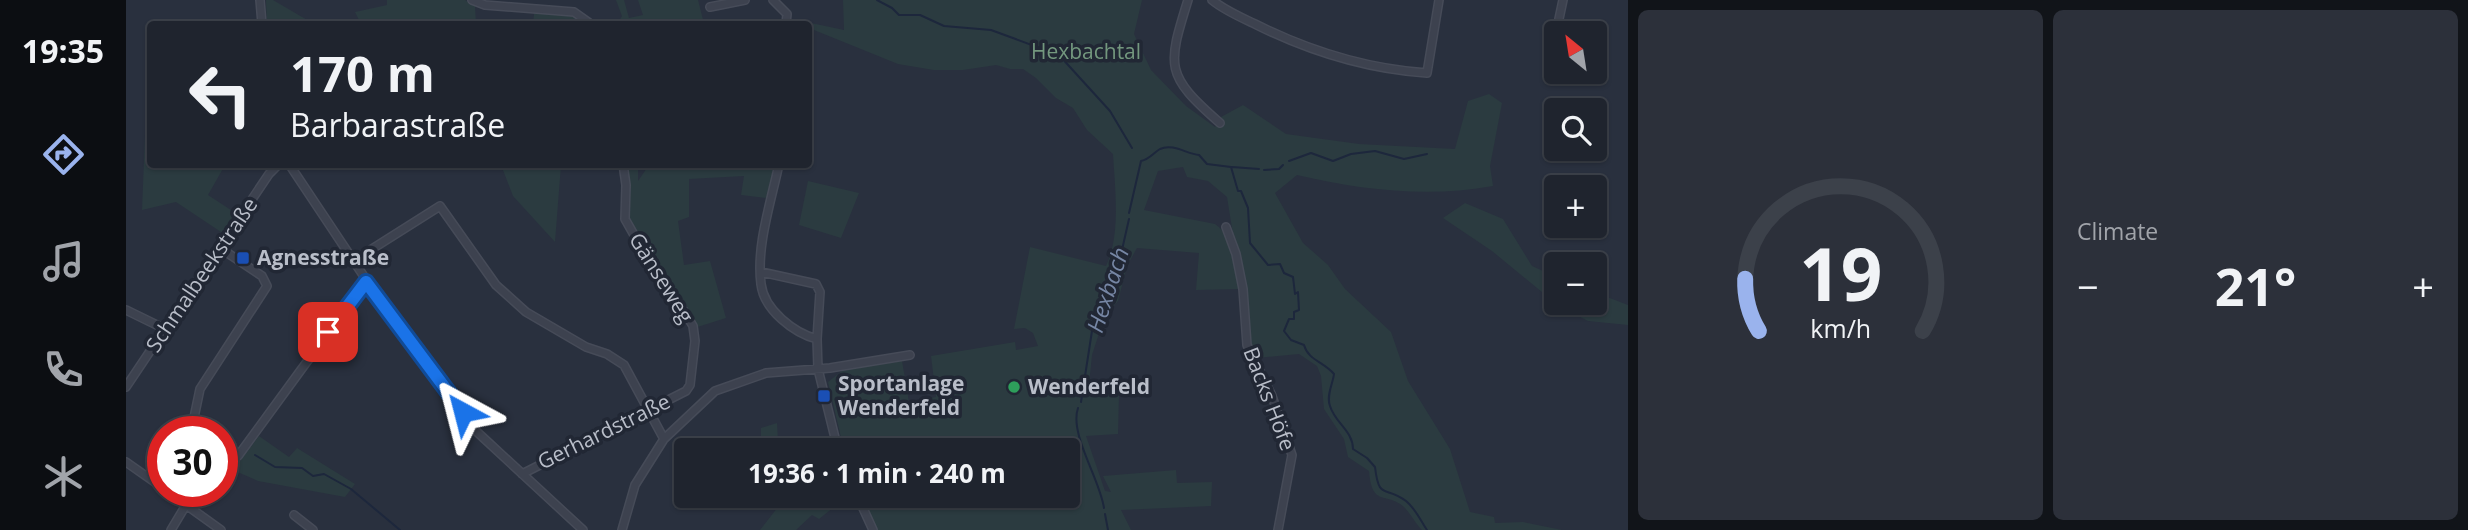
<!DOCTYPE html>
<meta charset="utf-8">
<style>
:root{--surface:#1f242e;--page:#2c303a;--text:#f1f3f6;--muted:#a1a4aa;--line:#3c414a;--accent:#9ab3ed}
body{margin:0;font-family:"Open Sans",sans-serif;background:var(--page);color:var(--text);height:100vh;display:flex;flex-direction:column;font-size:26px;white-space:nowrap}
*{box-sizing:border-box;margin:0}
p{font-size:23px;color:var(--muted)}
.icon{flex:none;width:38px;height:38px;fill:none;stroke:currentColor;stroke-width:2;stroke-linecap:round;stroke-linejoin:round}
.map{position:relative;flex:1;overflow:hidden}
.panel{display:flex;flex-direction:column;gap:10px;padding:10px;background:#111419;width:840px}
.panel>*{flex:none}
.guide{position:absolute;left:21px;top:21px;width:665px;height:147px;border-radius:7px;box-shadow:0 2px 5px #0004,0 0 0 2px var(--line);background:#1f242e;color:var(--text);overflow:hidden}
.needle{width:46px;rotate:330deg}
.tools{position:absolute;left:1418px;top:21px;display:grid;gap:14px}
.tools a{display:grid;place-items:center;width:63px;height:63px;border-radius:7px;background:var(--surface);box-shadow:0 2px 5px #0004,0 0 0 2px var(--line);font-size:35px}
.speed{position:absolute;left:21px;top:416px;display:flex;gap:14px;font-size:35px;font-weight:700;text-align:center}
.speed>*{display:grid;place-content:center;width:91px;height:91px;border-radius:50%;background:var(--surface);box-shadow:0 2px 5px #0004,0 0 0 2px var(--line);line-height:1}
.speed .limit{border:10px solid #d22;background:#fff;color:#111}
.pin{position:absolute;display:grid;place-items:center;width:60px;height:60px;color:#fff;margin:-30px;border-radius:14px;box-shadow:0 4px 10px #0006}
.me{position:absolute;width:77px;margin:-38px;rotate:322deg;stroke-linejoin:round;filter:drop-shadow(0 0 5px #0008)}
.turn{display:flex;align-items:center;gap:24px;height:147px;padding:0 28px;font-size:32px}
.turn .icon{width:91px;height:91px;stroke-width:2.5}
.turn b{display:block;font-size:49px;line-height:60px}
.big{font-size:52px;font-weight:700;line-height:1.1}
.panel .widget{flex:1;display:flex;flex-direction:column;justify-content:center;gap:10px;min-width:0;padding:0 24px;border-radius:10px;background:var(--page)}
.panel .dial{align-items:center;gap:0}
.dial svg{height:182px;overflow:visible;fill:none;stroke:var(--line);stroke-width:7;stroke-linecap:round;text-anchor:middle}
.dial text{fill:var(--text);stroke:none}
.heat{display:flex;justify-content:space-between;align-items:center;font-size:38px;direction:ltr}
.panel .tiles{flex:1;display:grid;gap:10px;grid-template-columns:repeat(2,1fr)}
.trip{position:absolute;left:548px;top:438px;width:406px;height:70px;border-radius:7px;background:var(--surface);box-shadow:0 2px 5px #0004,0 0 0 2px var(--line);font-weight:700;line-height:70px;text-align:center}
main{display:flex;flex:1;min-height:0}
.tabs{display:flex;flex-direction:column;width:126px;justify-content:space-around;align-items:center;background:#0c0e12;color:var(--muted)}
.tabs .icon{width:49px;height:49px}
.tabs .selected{color:var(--accent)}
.tabs b{font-size:32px;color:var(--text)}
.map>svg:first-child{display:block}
.green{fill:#2b3b40}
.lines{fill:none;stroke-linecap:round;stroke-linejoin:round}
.stream{stroke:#1d273c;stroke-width:2}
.street-casing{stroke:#464b58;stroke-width:10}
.street{stroke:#3d424f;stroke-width:7}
.route-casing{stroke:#114b97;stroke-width:18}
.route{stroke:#1a73e8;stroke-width:12}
.transit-dot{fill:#1a4fb4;stroke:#212734;stroke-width:2.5}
.leisure-dot{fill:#2e9e5b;stroke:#212734;stroke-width:2.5}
.labels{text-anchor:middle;stroke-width:7;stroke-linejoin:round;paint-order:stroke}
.park-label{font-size:21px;fill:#73977e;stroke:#212734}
.poi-label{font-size:21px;font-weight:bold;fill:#b9bec9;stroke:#212734;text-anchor:start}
.street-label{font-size:21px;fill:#b9bec9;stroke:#212734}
.water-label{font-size:23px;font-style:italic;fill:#7686a4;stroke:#212734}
</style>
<main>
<nav class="tabs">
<b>19:35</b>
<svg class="icon selected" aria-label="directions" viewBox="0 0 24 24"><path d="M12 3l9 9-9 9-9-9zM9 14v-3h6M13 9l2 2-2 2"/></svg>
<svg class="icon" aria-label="music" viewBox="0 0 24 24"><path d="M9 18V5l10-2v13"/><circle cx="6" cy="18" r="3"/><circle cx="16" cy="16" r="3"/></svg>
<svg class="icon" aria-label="phone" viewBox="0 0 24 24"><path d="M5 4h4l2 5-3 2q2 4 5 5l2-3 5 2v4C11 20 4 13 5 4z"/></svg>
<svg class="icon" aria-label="climate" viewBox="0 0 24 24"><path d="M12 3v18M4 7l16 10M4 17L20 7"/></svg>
</nav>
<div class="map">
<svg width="1502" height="530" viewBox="0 0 1502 530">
<rect width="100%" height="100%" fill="#29303e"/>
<path class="green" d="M140 0H147L188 24H141Z
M261 0H339L349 6 350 24H235L229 12 261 5Z
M490 0H498L503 18 517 15 512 0H572L578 24H476L493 21 496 16Z
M717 0H1016L1008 34 1025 70 1060 106 1089 127 1095 117 1117 105 1160 134 1233 144 1329 149 1342 101 1363 94 1376 103 1364 166 1367 186C1302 198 1235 190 1171 175L1149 193 1177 243 1202 265 1219 289 1265 332 1282 381 1324 449 1344 512 1368 517 1369 523 1397 522 1436 530H1296C1289 523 1285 514 1278 507 1260 491 1246 508 1243 471L1222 457 1218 439 1198 409 1195 376 1191 366 1173 354 1130 358 1126 352 1101 197 1082 181 1061 177 1057 167 1032 171 1018 210 1089 224C1109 238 1110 267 1114 289L1070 290 1073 253 1011 248 1001 266 992 301 978 318 966 355 962 395 993 394 992 434 960 436 979 491 985 492 977 476 1050 470 1051 483 1086 482 1085 506 995 510 1005 530H751L736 495H942V450H718L702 382 717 370 776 361 783 402 810 397 805 356 889 342 890 350 912 346 907 333 899 328 888 329 904 247 980 266C995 235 989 188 987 154L961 130 947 108 930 98 910 78 897 69H884L870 65 837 70H808L772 64 683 28 685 23 718 30Z
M409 4 443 9 466 24H407Z
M23 34 24 164 99 165 82 195 111 214 98 234 50 202 16 210Z
M375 165H435L429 242 387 196Z
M498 165H512V181L523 165H656L648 199 615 195 618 176 563 179V217L552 221 558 265 584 261 600 318 565 329 504 233Z
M682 181 733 193 715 238 673 225Z
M1339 203 1377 219 1406 266 1430 277V303H1468V292L1502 305V325L1462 321 1433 306 1366 251 1317 218Z
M651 423 652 441 672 440 679 450H588L589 442 635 441V428Z
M133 436 163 457 171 448 229 484 219 497 132 481 107 470Z
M628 495H723L693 519 686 515 670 530H634L652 507 643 500Z"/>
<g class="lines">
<path class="stream" d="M751 0 766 8 773 15H794L818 26 865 30 933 55 984 111 1006 148
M1163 161 1185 153 1207 161 1225 154 1249 151 1278 159 1301 154
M1106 167 1133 169
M1138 170 1153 169 1157 165
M1003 213 1015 161C1024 159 1027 153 1034 149 1047 143 1061 154 1073 155L1081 164 1105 167 1112 191H1115L1122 208 1124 243 1142 265 1154 264 1158 273 1167 277 1169 294 1172 292 1173 310 1168 312V319H1163L1158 331 1165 340 1178 345C1182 360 1198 362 1208 374 1207 383 1200 396 1204 406 1209 423 1227 431 1227 449L1241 458 1249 467C1253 501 1259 485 1280 501 1289 508 1295 521 1301 530
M955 402 968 318 982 296 991 272 1003 219
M952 408C943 434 974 479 978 508
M129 455 149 467 176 468 187 476 198 474 225 489 274 530
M979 514 982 530"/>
<g class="street-casing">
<path id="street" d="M134 0 136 24
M346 0 359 5 448 12 465 24
M647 0 661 14 660 24
M1062 0C1041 67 1039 75 1094 123
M1086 0C1098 10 1114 17 1129 24 1183 51 1241 69 1301 73L1313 0
M584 7 619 0
M1430 33 1437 0
M1427 46 1430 35
M163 164 267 320 350 431 457 530
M653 164C645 202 630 246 635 284 638 310 668 333 691 339L692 369 712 450
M1100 227 1110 254 1117 289 1121 345 1146 396 1166 455 1152 530
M227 261 314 206 370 285 400 312 460 347 481 354 498 365 538 439
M635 272 690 284 694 292 691 339
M0 310 39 329
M0 387 143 174 153 164
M65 432 74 389 141 286 136 276 94 248
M96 460 102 461 112 456 240 281
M0 462 37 488
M396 474 560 391 564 385 569 341 567 326 553 303 533 279 499 219 500 185 497 164
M42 492 95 530
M731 495 747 530
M168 515 187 530
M45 530 60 505
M496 530 509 485 538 439 589 391 640 373 704 368 784 355"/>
</g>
<use href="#street" class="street"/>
</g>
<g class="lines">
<g class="route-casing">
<path id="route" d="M202 332 240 282 337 412"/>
</g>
<use href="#route" class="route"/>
</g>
<g class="transit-dot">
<rect x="110" y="251" width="14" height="14" rx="3.5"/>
<rect x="691" y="389" width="14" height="14" rx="3.5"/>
</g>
<circle class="leisure-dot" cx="888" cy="387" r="7"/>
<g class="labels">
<g class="park-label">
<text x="960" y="59">Hexbachtal</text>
</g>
<g class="poi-label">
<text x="131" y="265">Agnesstraße</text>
<text x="712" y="391">Sportanlage<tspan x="712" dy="24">Wenderfeld</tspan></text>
<text x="902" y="394">Wenderfeld</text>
</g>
<g class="street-label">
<text transform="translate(76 275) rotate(-56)" y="7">Schmalbeekstraße</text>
<text transform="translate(535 278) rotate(58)" y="7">Gänseweg</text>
<text transform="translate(1143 399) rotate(69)" y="7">Backs Höfe</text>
<text transform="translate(478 432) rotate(-26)" y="7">Gerhardstraße</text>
</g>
<g class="water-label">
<text transform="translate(982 290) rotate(-72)" y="8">Hexbach</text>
</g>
</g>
</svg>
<div class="tools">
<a><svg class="needle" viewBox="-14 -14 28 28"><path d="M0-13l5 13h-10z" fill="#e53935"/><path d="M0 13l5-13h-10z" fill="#a1a4aa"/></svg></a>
<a><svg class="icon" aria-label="search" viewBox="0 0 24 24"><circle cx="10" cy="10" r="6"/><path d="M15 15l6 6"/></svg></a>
<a>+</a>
<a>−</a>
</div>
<div class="speed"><div class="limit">30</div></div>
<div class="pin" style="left:202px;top:332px;background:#d93025"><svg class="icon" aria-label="arrive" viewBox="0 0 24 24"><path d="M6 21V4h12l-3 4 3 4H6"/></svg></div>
<svg class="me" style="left:337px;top:412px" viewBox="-20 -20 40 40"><path d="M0-17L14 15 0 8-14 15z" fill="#1a73e8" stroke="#fff" stroke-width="4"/></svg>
<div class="trip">19:36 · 1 min · 240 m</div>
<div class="guide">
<div class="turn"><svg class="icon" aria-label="left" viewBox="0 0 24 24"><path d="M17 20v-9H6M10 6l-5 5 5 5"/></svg><div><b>170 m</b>Barbarastraße</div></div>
</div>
</div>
<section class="panel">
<div class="tiles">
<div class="widget dial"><svg viewBox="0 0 100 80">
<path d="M14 69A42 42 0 1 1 86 69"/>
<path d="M14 69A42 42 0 0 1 8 46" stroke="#9ab3ed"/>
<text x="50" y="56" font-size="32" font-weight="700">19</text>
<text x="50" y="72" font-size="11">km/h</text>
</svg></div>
<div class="widget"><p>Climate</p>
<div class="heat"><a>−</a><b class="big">21°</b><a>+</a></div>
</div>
</div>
</section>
</main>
